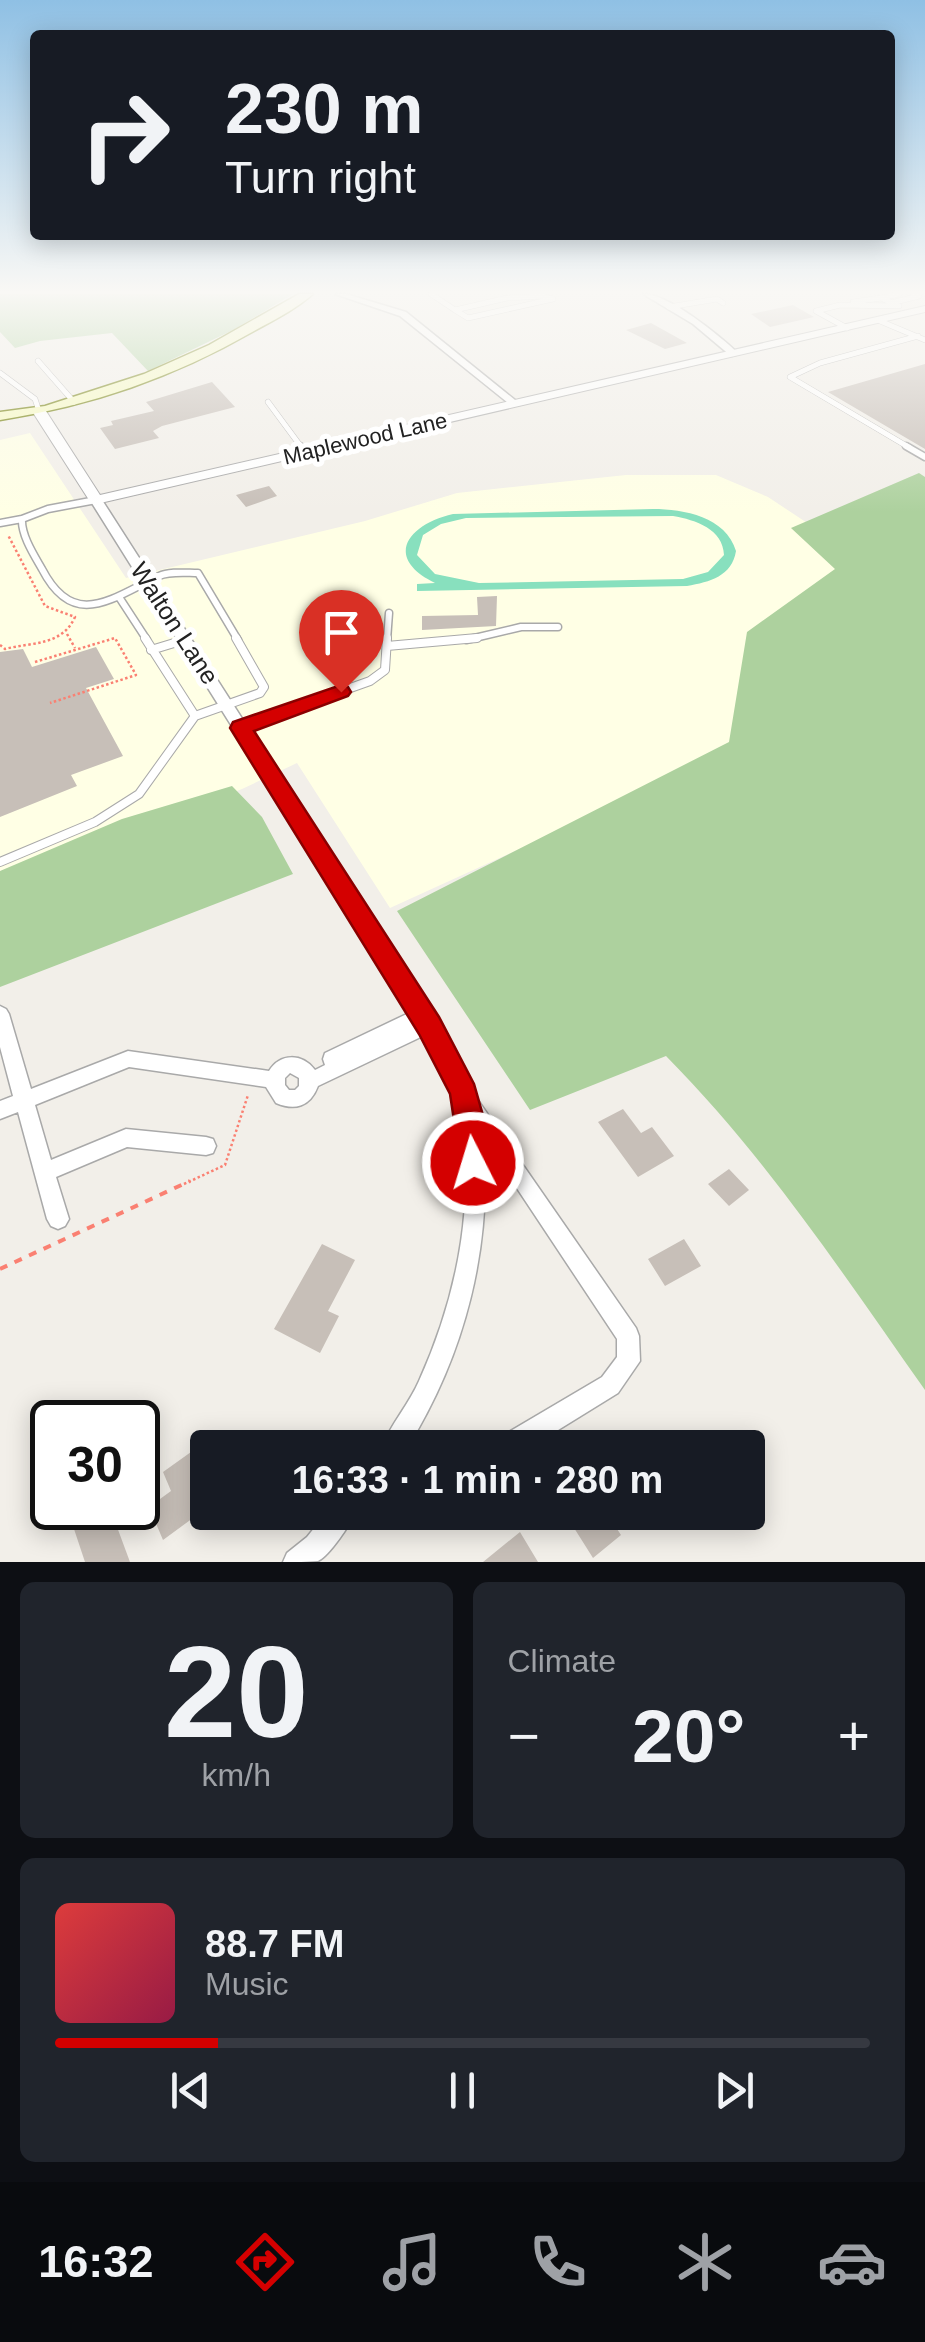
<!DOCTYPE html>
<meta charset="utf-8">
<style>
:root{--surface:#171b24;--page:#20242c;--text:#f1f3f6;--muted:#9ea1a6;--line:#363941;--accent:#d40000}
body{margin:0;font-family:Helvetica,sans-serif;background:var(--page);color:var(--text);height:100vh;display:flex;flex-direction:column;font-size:38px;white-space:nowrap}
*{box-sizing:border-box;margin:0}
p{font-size:32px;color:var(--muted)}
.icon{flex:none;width:55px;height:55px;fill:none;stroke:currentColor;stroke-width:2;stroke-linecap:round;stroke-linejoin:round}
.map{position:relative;height:1562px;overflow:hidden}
.side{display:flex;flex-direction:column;gap:20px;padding:20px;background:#0d0f14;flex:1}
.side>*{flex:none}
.hud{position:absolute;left:30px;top:30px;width:865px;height:210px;border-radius:10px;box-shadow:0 5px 25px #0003;background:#171b24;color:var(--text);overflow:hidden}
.speed{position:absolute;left:30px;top:1400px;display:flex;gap:20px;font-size:50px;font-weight:700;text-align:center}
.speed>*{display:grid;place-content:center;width:130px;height:130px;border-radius:50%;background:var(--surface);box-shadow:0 5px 25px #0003;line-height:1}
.speed .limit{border:5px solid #111;border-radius:15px;background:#fff;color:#111}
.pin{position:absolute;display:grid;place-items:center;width:85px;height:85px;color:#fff;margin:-102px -42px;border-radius:50% 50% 50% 0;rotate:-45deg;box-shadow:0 0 10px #0007}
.pin .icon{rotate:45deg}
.me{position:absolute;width:110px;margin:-55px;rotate:355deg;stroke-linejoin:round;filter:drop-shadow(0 0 8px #0008)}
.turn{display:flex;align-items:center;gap:35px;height:210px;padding:0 30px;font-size:45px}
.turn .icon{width:130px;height:130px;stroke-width:2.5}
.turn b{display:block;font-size:70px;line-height:85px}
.big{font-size:75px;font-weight:700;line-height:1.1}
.side .tile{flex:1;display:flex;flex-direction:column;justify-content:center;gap:15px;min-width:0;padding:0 35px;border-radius:15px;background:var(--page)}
.side .dial{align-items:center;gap:0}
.dial b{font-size:130px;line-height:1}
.song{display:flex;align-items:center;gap:30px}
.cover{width:120px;height:120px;border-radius:15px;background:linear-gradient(135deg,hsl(0 70% 55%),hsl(340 70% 35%))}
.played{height:10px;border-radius:5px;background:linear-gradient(90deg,var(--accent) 20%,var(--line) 20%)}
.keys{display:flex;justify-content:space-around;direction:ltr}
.heat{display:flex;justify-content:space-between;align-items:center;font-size:55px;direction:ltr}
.side .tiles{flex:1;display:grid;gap:20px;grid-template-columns:1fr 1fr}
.tile:last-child{grid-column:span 2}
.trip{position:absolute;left:190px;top:1430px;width:575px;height:100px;border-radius:10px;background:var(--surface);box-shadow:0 5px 25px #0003;font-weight:700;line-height:100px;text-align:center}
.menu{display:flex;height:160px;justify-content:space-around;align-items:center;background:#090b0e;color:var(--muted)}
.menu .icon{width:70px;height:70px}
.menu .selected{color:var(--accent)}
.menu b{font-size:45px;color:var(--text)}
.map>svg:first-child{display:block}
.education{fill:#ffffe5}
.forest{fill:#add19e}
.pitch{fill:#88e0be;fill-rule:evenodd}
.building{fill:#c7bfb8}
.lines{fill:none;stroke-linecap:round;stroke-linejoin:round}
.service-far2-casing{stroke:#a9a9a9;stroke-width:6}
.service-far1-casing{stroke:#a9a9a9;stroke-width:9}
.service-casing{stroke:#a9a9a9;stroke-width:10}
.minor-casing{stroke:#a9a9a9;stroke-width:3}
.tertiary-casing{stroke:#a9a9a9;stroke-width:2}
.secondary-casing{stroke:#707d05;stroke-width:3}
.path-far1{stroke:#fa8072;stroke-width:2.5;stroke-dasharray:2.5 2.5;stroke-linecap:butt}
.path{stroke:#fa8072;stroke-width:4;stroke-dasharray:8 8;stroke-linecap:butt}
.service-far2{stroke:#fff;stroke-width:5}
.service-far1{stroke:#fff;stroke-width:6}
.service{stroke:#fff;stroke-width:8}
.minor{fill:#fff;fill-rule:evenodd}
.tertiary{fill:#fff;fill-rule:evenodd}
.secondary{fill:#f7fabf;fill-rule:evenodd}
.route{fill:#d40000;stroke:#8a0000;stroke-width:2.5}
.labels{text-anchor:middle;stroke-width:10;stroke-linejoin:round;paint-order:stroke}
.far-street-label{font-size:22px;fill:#222;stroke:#fff}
.street-label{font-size:25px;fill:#222;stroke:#fff}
</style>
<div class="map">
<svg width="925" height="1562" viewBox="0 0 925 1562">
<rect width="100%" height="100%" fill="#f2efe9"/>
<path class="education" d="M30 433 126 578 365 521 457 493 626 475H716L768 497 925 601V664L390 908 297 763 242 789 0 882V440Z"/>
<path class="forest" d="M0 294H293L233 330 148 371 112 333 40 341 15 348 0 332Z
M919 473 925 477V1390C843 1274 766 1157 666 1056L530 1110 397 911 729 742 747 632 835 569 791 528Z
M232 786 262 817 293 874 0 987V871L122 819Z"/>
<path class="pitch" d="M653 509C684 509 726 517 736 551 732 576 710 582 687 586L417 591V584L435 583C382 557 409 524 453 514ZM673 516C696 520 723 529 724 555L708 572 683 579 479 583 435 574 417 555 423 535 441 524 466 518Z"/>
<path class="building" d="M793 305 814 317 770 327 751 314Z
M651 323 687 343 665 349 626 330Z
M925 364V449L828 392Z
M212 382 235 407 162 426 153 431 159 438 115 449 100 428 113 425 111 421 154 411 146 402Z
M269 486 277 496 246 507 236 495Z
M497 596 496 626 422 630V616L478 615 477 597Z
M96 647 114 679 86 688 123 756 71 775 77 786 0 817V652L23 649 32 667Z
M623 1109 641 1133 652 1127 674 1156 638 1177 598 1122Z
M729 1169 749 1190 729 1206 708 1184Z
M684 1239 701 1266 665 1286 648 1259Z
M322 1244 355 1260 328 1311 339 1316 320 1353 274 1329Z
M198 1447 208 1468V1507L163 1540 149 1507 171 1491 163 1472Z
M67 1508H110L130 1562H85Z
M564 1512H606L621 1535 593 1558Z
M520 1532 538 1562H483Z"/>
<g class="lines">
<g class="service-far2-casing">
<path id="service-far2" d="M431 294 455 310
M899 294 881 298 899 306
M542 296 553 299 468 318 455 310 507 298Z
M853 302 881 298
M891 303 919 296 914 294
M669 307 717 299 723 303
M880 321 925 340
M847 328 816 311 840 305 899 306
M38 361 74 402
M0 373 35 399 39 411
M268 402 302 448
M910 448 790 377 820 363 918 336"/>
</g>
<g class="service-far1-casing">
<path id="service-far1" d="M300 446 305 452
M906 446 925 457
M96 500 48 509 22 519C21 535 34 555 42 569 74 631 112 598 159 576 170 571 186 573 198 573L238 640
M0 523 22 519
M119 597 147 640
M387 640 389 613
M466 640 521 627H558"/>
</g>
<g class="service-casing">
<path id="service" d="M145 638 195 716 260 693 264 687 236 638
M387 646 477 638
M151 650 184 640
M241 727 370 681 385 670 387 638
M0 862 95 822 139 794 195 716"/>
</g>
<g class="minor-casing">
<path id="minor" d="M335 294H346L406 312 520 404 512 406 400 316Z
M643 294C668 293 720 336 739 354L731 356 693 324Z
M96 497 102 500 429 1010 459 1059 473 1093 636 1328 639 1336 640 1361 618 1393 529 1448H494L497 1439 602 1377 617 1357V1339L483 1137C493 1246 465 1355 407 1448H381C391 1424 409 1404 419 1381 458 1295 480 1190 455 1097 450 1075 437 1055 425 1035L318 1086C310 1107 295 1111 276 1103L266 1087 129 1067 35 1105 51 1160 126 1129 206 1137 213 1139 216 1146 213 1153 206 1155 127 1147 56 1177 69 1219 65 1226 58 1229 51 1226 47 1219 18 1112 0 1119V1101L13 1096 0 1047V1006L6 1009 9 1014 31 1089 128 1051 269 1071C280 1053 302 1053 315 1070L325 1065 323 1059 325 1053 411 1012 90 500ZM290 1073 299 1078V1086L295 1090H289L285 1085V1078Z
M327 1512H355C351 1524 329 1556 318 1561 309 1562 293 1562 283 1562L287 1553 307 1537Z"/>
</g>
<g class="tertiary-casing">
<path id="tertiary" d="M925 306V312L96 504 89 500 32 411 44 408 100 495Z"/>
</g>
<g class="secondary-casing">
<path id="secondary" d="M299 294H313C296 309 274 320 254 331 172 378 93 405 0 420V412L45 406 144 374 209 345Z"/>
</g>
<path class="path-far1" d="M67 634 75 648
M0 645 5 649C32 642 62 646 75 617L45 606 8 535
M35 662 115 638 136 675 50 703
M184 1184 225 1165 248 1095"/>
<path class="path" d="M0 1269 190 1181"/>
<use href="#service-far2" class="service-far2"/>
<use href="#service-far1" class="service-far1"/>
<use href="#service" class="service"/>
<use href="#minor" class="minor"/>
<use href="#tertiary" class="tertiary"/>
<use href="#secondary" class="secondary"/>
</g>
<linearGradient id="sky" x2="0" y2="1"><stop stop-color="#8fc0e4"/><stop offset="0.57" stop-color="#f9f8f5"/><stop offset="1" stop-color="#f9f8f5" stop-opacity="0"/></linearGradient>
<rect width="925" height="512" fill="url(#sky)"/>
<path class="route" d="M341 685 348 687 351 692 348 696 254 731 439 1017 474 1084 486 1126 489 1163 484 1173 473 1178 462 1173 450 1094 419 1034 230 728 233 722Z"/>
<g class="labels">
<g class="far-street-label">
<text transform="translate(365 438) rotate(-13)" y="8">Maplewood Lane</text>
</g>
<g class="street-label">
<text transform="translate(175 623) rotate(57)" y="9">Walton Lane</text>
</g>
</g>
</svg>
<div class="speed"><div class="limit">30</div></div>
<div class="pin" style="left:341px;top:692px;background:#d93025"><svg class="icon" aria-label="arrive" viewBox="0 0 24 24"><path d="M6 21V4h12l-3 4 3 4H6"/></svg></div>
<svg class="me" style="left:473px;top:1163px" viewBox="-20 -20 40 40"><circle r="17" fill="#d40000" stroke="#fff" stroke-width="3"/><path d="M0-11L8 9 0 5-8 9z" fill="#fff"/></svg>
<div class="trip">16:33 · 1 min · 280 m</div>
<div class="hud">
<div class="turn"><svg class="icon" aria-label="right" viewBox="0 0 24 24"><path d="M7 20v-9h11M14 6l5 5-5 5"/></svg><div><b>230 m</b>Turn right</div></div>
</div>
</div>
<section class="side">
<div class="tiles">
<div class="tile dial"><b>20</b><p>km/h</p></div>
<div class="tile"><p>Climate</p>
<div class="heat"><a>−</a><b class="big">20°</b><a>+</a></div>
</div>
<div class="tile">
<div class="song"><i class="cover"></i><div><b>88.7 FM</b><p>Music</p></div></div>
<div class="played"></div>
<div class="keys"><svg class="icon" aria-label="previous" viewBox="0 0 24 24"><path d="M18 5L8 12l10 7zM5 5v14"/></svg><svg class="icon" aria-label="pause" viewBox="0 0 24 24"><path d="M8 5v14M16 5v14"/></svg><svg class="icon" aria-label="next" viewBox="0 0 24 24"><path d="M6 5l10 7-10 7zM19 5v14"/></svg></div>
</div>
</div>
</section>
<nav class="menu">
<b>16:32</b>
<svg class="icon selected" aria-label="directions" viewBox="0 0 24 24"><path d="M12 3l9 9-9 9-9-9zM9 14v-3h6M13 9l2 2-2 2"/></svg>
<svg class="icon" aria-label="music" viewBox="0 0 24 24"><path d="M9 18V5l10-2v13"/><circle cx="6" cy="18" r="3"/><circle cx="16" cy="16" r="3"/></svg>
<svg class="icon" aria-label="phone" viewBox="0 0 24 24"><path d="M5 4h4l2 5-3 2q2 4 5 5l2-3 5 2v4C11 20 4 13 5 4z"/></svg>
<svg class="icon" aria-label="climate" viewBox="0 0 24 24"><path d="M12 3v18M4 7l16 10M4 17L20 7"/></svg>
<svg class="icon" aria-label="car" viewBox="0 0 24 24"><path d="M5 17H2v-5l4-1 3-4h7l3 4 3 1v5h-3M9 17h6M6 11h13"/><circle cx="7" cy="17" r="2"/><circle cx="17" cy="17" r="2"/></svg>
</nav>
